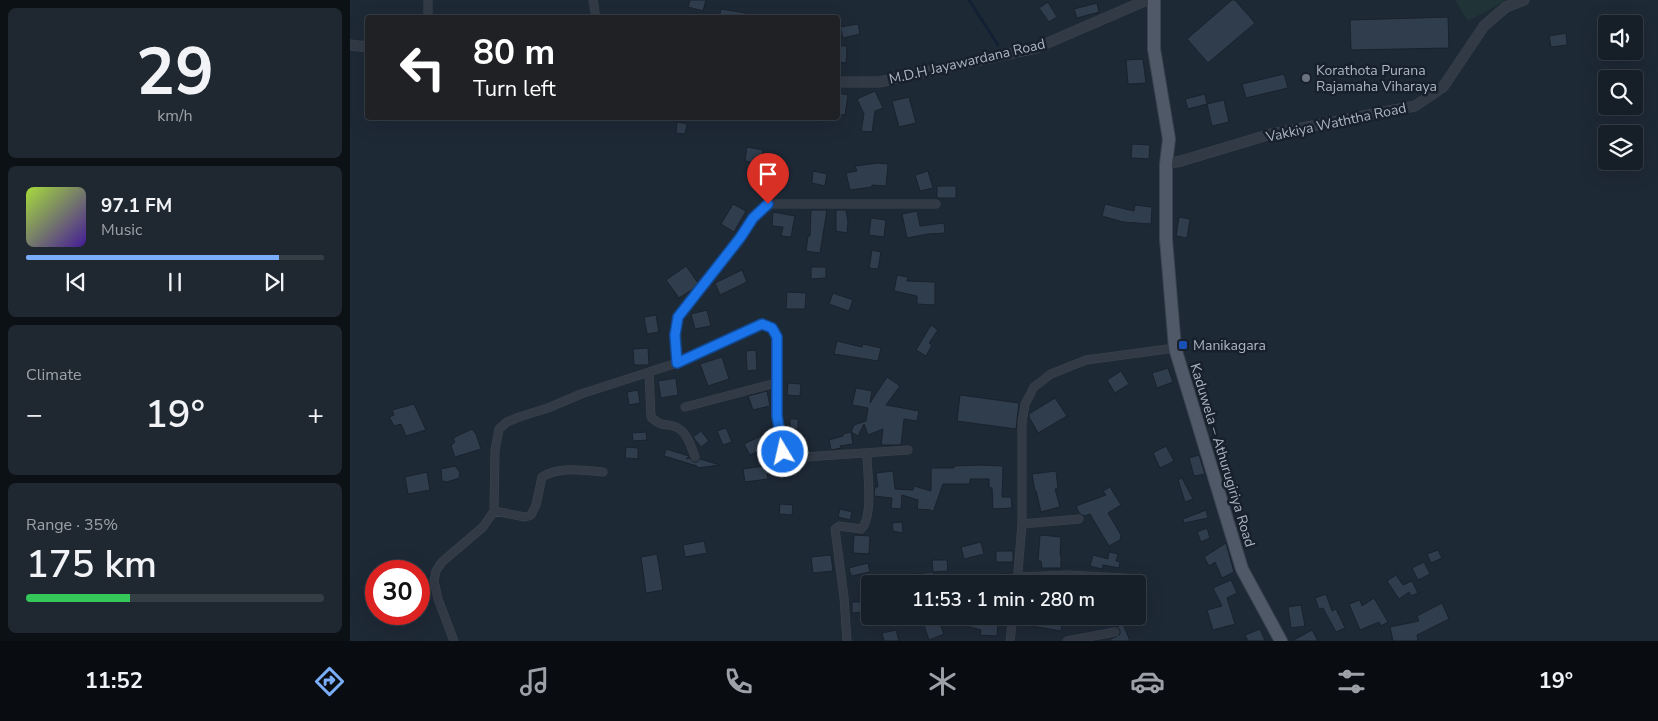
<!DOCTYPE html>
<meta charset="utf-8">
<style>
:root{--surface:#161f28;--page:#1f2730;--text:#f1f3f6;--muted:#9ea2a8;--line:#353d45;--accent:#7aadfa}
body{margin:0;font-family:"Nunito Sans",sans-serif;background:var(--page);color:var(--text);height:100vh;display:flex;flex-direction:column;font-size:19px;white-space:nowrap}
*{box-sizing:border-box;margin:0}
p{font-size:16px;color:var(--muted)}
.icon{flex:none;width:28px;height:28px;fill:none;stroke:currentColor;stroke-width:2;stroke-linecap:round;stroke-linejoin:round}
.map{position:relative;flex:1;overflow:hidden}
.side{display:flex;flex-direction:column;gap:8px;padding:8px;background:#0c1116;width:350px}
.side>*{flex:none}
.hud{position:absolute;left:15px;top:15px;width:475px;height:105px;border-radius:5px;box-shadow:0 5px 20px #0002,0 0 0 1px var(--line);background:#202124;color:#fff;overflow:hidden}
.tools{position:absolute;left:1248px;top:15px;display:grid;gap:10px}
.tools a{display:grid;place-items:center;width:45px;height:45px;border-radius:5px;background:var(--surface);box-shadow:0 5px 20px #0002,0 0 0 1px var(--line);font-size:25px}
.speed{position:absolute;left:15px;top:560px;display:flex;gap:10px;font-size:25px;font-weight:700;text-align:center}
.speed>*{display:grid;place-content:center;width:65px;height:65px;border-radius:50%;background:var(--surface);box-shadow:0 5px 20px #0002,0 0 0 1px var(--line);line-height:1}
.speed .limit{border:8px solid #d22;background:#fff;color:#111}
.pin{position:absolute;display:grid;place-items:center;width:42px;height:42px;color:#fff;margin:-51px -21px;border-radius:50% 50% 50% 0;rotate:-45deg;box-shadow:0 0 5px #0007}
.pin .icon{rotate:45deg}
.me{position:absolute;width:55px;margin:-28px;rotate:351deg;stroke-linejoin:round;filter:drop-shadow(0 0 4px #0008)}
.turn{display:flex;align-items:center;gap:18px;height:105px;padding:0 25px;font-size:22px}
.turn .icon{width:65px;height:65px;stroke-width:2.5}
.turn b{display:block;font-size:35px;line-height:42px}
.big{font-size:38px;font-weight:600;line-height:1.1}
.side .widget{flex:1;display:flex;flex-direction:column;justify-content:center;gap:8px;min-width:0;padding:0 18px;border-radius:8px;background:var(--page)}
.side .dial{align-items:center;gap:0}
.dial b{font-size:65px;line-height:1}
.song{display:flex;align-items:center;gap:15px}
.cover{width:60px;height:60px;border-radius:8px;background:linear-gradient(135deg,hsl(80 70% 55%),hsl(260 70% 35%))}
.played{height:5px;border-radius:2px;background:linear-gradient(90deg,var(--accent) 85%,var(--line) 85%)}
.keys{display:flex;justify-content:space-around;direction:ltr}
.heat{display:flex;justify-content:space-between;align-items:center;font-size:28px;direction:ltr}
.charge{height:8px;border-radius:4px;background:linear-gradient(90deg,#34c759 35%,var(--line) 0)}
.trip{position:absolute;left:511px;top:575px;width:285px;height:50px;border-radius:5px;background:var(--surface);box-shadow:0 5px 20px #0002,0 0 0 1px var(--line);font-weight:600;line-height:50px;text-align:center}
.tab-bar{display:flex;height:80px;justify-content:space-around;align-items:center;background:#090c10;color:var(--muted)}
.tab-bar .icon{width:35px;height:35px}
.tab-bar .on{color:var(--accent)}
.tab-bar b{font-size:22px;color:var(--text)}
main{display:flex;flex:1;min-height:0}
.map>svg:first-child{display:block}
.green{fill:#203437}
.lines{fill:none;stroke-linecap:round;stroke-linejoin:round}
.stream{stroke:#122033;stroke-width:3}
.building{fill:#303d4d;stroke:#19222d}
.minor-casing{stroke:#3b4450;stroke-width:9}
.tertiary-casing{stroke:#3b4450;stroke-width:11}
.primary-casing{stroke:#3b4450;stroke-width:14}
.minor{stroke:#323a46;stroke-width:8}
.tertiary{stroke:#323a46;stroke-width:10}
.primary{stroke:#4f5967;stroke-width:12}
.route-casing{stroke:#114b97;stroke-width:12}
.route{stroke:#1a73e8;stroke-width:9}
.worship-dot{fill:#6b7280;stroke:#17202b;stroke-width:2}
.transit-dot{fill:#1a4fb4;stroke:#17202b;stroke-width:2}
.labels{text-anchor:middle;stroke-width:5;stroke-linejoin:round;paint-order:stroke}
.street-label{font-size:14px;fill:#abb5c4;stroke:#17202b}
.poi-label{font-size:14px;fill:#abb5c4;stroke:#17202b;text-anchor:start}
</style>
<main>
<section class="side">
<div class="widget dial"><b>29</b><p>km/h</p></div>
<div class="widget">
<div class="song"><i class="cover"></i><div><b>97.1 FM</b><p>Music</p></div></div>
<div class="played"></div>
<div class="keys"><svg class="icon" aria-label="previous" viewBox="0 0 24 24"><path d="M18 5L8 12l10 7zM5 5v14"/></svg><svg class="icon" aria-label="pause" viewBox="0 0 24 24"><path d="M8 5v14M16 5v14"/></svg><svg class="icon" aria-label="next" viewBox="0 0 24 24"><path d="M6 5l10 7-10 7zM19 5v14"/></svg></div>
</div>
<div class="widget"><p>Climate</p>
<div class="heat"><a>−</a><b class="big">19°</b><a>+</a></div>
</div>
<div class="widget"><p>Range · 35%</p><b class="big">175 km</b><div class="charge"></div></div>
</section>
<div class="map">
<svg width="1308" height="641" viewBox="0 0 1308 641">
<rect width="100%" height="100%" fill="#1e2936"/>
<path class="green" d="M1105 0H1157L1118 21Z"/>
<g class="lines">
<path class="stream" d="M619 0 648 45"/>
</g>
<path class="building" d="M340 0H356L353 11 338 7Z
M882 0H885L905 23 858 63 837 39Z
M698 2 707 17 699 22 689 8Z
M747 3 749 12 727 18 724 9Z
M371 9 396 13 395 18H369Z
M1098 17 1099 48 1001 50 1000 20Z
M508 24 510 34 493 38 490 27Z
M1216 33 1217 45 1201 47 1199 36Z
M488 46H497L496 63 488 62Z
M793 59 796 83 778 84 776 60Z
M934 74 938 88 896 98 892 84Z
M525 91 533 108 525 111 522 132 511 131 514 114 507 99Z
M488 93 498 95 495 115 488 114Z
M855 94 857 104 838 109 835 99Z
M559 97 566 123 549 127 542 101Z
M874 100 879 122 862 126 857 104Z
M327 122 337 124 335 134 326 133Z
M782 144 800 145 799 159 781 158Z
M397 147 413 150 411 164 395 161Z
M528 163 538 164 536 186 522 185V187L500 190 496 173 507 171 505 166Z
M420 164 430 166 428 178 418 176Z
M463 171 477 174 475 186 462 183Z
M578 171 583 188 570 191 565 175Z
M587 186H606V198H587Z
M383 204 396 211 384 232 371 224Z
M755 204 784 211 785 205 802 207 801 224 773 222 752 216Z
M461 210H477L470 253 456 251 458 236H460Z
M486 210H496L498 222 497 233 486 231Z
M567 211 570 226 594 223 595 233 578 234 557 238 552 214Z
M423 212 445 216 441 237 431 236 433 227 422 226Z
M829 217 840 219 837 238 826 236Z
M521 218 536 220 534 237 519 235Z
M522 250 531 252 528 269 519 268Z
M336 266 348 283 343 289 329 298 316 280Z
M461 267H476V278L461 279Z
M392 270 397 282 370 295 365 283Z
M547 275 558 277 557 281 585 282V305L567 304V296L544 291Z
M437 292 456 293 455 309H436Z
M483 293 503 300 499 311 479 304Z
M357 310 361 326 345 329 341 314Z
M306 315 309 332 297 334 294 317Z
M581 325 588 330 579 343 582 345 576 356 566 350Z
M487 341 512 347 513 344 531 348 528 361 484 354Z
M298 348 299 365H284L283 349Z
M406 350 407 370 397 371 396 351Z
M372 357 379 379 358 386 350 364Z
M818 368 823 382 807 388 802 373Z
M771 371 779 384 765 393 757 380Z
M537 377 550 386 536 405 569 411 567 421 554 419 551 445H531L533 429 518 435 514 424 508 436 501 432 504 425 516 421 518 408 502 405 506 388 522 391 520 403Z
M326 378 328 395 311 398 308 381Z
M438 383 451 384 450 396 437 395Z
M288 390 290 403 279 405 277 392Z
M417 391 420 406 403 410 398 396Z
M610 395 669 403 666 429 607 421Z
M705 398 717 416 688 433 679 417V414Z
M64 404 76 430 56 436 51 424 44 426 39 417 44 415 42 410Z
M440 419H448V429H440Z
M376 428 382 442 373 445 367 431Z
M122 429 126 434 131 449 105 457 101 446 105 442 103 438Z
M351 431 359 441 351 447 343 437Z
M296 432 297 440 283 441 282 433Z
M501 432 503 444 490 446 491 448 481 450 479 440 493 436V434Z
M424 433 425 443 400 455 394 444 415 434Z
M816 446 824 461 810 468 803 453Z
M276 447 288 448V459L275 458Z
M316 449 339 456 336 459 339 458 344 462H347L350 459 370 465 347 468V466L314 456Z
M849 455 855 474 844 476 839 458Z
M427 464 417 474 418 479 395 482 393 469Z
M630 465 653 466 652 497H661L662 508 643 509 642 488 639 487V479H620V484H593L583 512 581 510 567 509 568 500 552 495 551 509 541 508 542 498 524 496 525 487H528L526 473 543 471 545 489 563 490 564 486 581 491V468H604V466Z
M105 466 110 472 109 478 97 482 92 481 91 469Z
M706 471 708 488 705 489 710 507 691 512 686 491H685L682 474Z
M77 472 80 490 58 494 55 477Z
M832 478 843 499 835 502 828 480Z
M760 487 771 505 758 513 771 535 770 540 759 546 740 514 734 516 729 513 726 506 756 495 753 491Z
M430 504 443 505 442 515 429 514Z
M490 509 502 512 500 520 488 517Z
M856 510 858 518 834 523 833 519Z
M552 522 553 533 543 531 542 523Z
M857 528 860 538 851 542 847 532Z
M504 535 520 536 519 554 503 553Z
M690 535 711 537 710 555H711V568H692L691 561H688Z
M354 541 357 553 335 557 333 545Z
M631 542 634 554 614 559 611 547Z
M876 543 884 572 872 578 865 562 859 566 854 557Z
M1088 550 1092 558 1081 563 1077 554Z
M646 551H663V562H646Z
M759 552 768 554 766 561 770 562 769 568 753 565 752 569 740 566 743 555 758 559Z
M307 554 313 590 296 593 291 557Z
M481 555 483 571 463 573 461 557Z
M582 560H597L598 571 583 572Z
M1074 562 1080 574 1068 580 1062 568Z
M518 563 520 572 501 576 499 568Z
M583 572 584 584H559L558 575Z
M657 573 659 584H627V581Z
M528 575H544V584H528Z
M1046 575 1053 585 1062 581 1068 593 1061 596 1059 592 1049 599 1037 581Z
M881 580 887 593 877 598 885 624 863 630 857 610 872 606 863 588Z
M976 594 982 611 986 609 995 628 986 632 973 608 969 609 965 598Z
M1024 598 1038 622 1031 626 1029 622 1010 630 999 604 1010 600 1012 606Z
M502 602H518L519 612 502 613Z
M1092 603 1099 619 1067 635 1068 641H1043L1040 627 1069 621 1067 616Z
M951 605 955 626 941 628 938 607Z
M614 616H625L624 621H648L647 636 630 635 631 630 605 623V620H612Z
M683 616H713L711 631 682 626Z
M587 617 594 634 579 640 573 622Z
M773 624 780 641H761L760 639 766 637 770 634V630L767 627Z
M910 629 915 641H898L895 635Z
M546 630 549 641H534L532 633Z
M962 630 968 641H942Z"/>
<g class="lines">
<g class="minor-casing">
<path id="minor" d="M78 0V18
M243 0 246 18
M327 363 325 335 328 317 390 238 403 218 419 204H586
M299 372 301 417C311 427 314 423 326 427 337 432 341 446 345 457
M335 407 426 383
M144 511 175 517 181 515 186 505 192 477C209 466 234 470 253 472
M672 524 729 519
M668 577 718 575 792 579
M667 584 672 524V423L675 404 684 387 701 374 736 360 825 348
M104 641 88 599 84 581 86 571 92 562 133 527 144 511 145 450 149 429 157 422 169 417 198 408 231 394 327 363 412 324 422 328 427 337V416L433 452 440 458 558 450
M497 641 494 597 485 529 489 526 511 529C524 518 517 471 517 454
M660 641 663 616
M717 641 765 632"/>
</g>
<g class="tertiary-casing">
<path id="tertiary" d="M0 45 18 47
M488 82H529L686 48 797 0
M816 164 831 161 921 134 1065 106 1093 87 1134 26 1156 7 1174 0"/>
</g>
<g class="primary-casing">
<path id="primary" d="M804 0V49L819 139 816 164V239L825 348 892 569 931 641"/>
</g>
<use href="#minor" class="minor"/>
<use href="#tertiary" class="tertiary"/>
<use href="#primary" class="primary"/>
</g>
<g class="lines">
<g class="route-casing">
<path id="route" d="M418 204 403 218 390 238 328 317 325 335 327 363 412 324 422 328 427 337V416L433 452"/>
</g>
<use href="#route" class="route"/>
</g>
<circle class="worship-dot" cx="956" cy="78" r="5"/>
<rect class="transit-dot" x="828" y="340" width="10" height="10" rx="2.5"/>
<g class="labels">
<g class="street-label">
<text transform="translate(617 61) rotate(-13)" y="5">M.D.H Jayawardana Road</text>
<text transform="translate(986 122) rotate(-12)" y="5">Vakkiya Waththa Road</text>
<text transform="translate(873 455) rotate(73)" y="5">Kaduwela – Athurugiriya Road</text>
</g>
<g class="poi-label">
<text x="966" y="75">Korathota Purana<tspan x="966" dy="16">Rajamaha Viharaya</tspan></text>
<text x="843" y="350">Manikagara</text>
</g>
</g>
</svg>
<div class="tools">
<a><svg class="icon" aria-label="sound" viewBox="0 0 24 24"><path d="M4 9h4l5-4v14l-5-4H4zM17 9q2 3 0 6"/></svg></a>
<a><svg class="icon" aria-label="search" viewBox="0 0 24 24"><circle cx="10" cy="10" r="6"/><path d="M15 15l6 6"/></svg></a>
<a><svg class="icon" aria-label="layers" viewBox="0 0 24 24"><path d="M12 4l9 5-9 5-9-5zM3 14l9 5 9-5"/></svg></a>
</div>
<div class="speed"><div class="limit">30</div></div>
<div class="pin" style="left:418px;top:204px;background:#d93025"><svg class="icon" aria-label="arrive" viewBox="0 0 24 24"><path d="M6 21V4h12l-3 4 3 4H6"/></svg></div>
<svg class="me" style="left:433px;top:452px" viewBox="-20 -20 40 40"><circle r="17" fill="#1a73e8" stroke="#fff" stroke-width="3"/><path d="M0-11L8 9 0 5-8 9z" fill="#fff"/></svg>
<div class="trip">11:53 · 1 min · 280 m</div>
<div class="hud">
<div class="turn"><svg class="icon" aria-label="left" viewBox="0 0 24 24"><path d="M17 20v-9H6M10 6l-5 5 5 5"/></svg><div><b>80 m</b>Turn left</div></div>
</div>
</div>
</main>
<nav class="tab-bar">
<b>11:52</b>
<svg class="icon on" aria-label="directions" viewBox="0 0 24 24"><path d="M12 3l9 9-9 9-9-9zM9 14v-3h6M13 9l2 2-2 2"/></svg>
<svg class="icon" aria-label="music" viewBox="0 0 24 24"><path d="M9 18V5l10-2v13"/><circle cx="6" cy="18" r="3"/><circle cx="16" cy="16" r="3"/></svg>
<svg class="icon" aria-label="phone" viewBox="0 0 24 24"><path d="M5 4h4l2 5-3 2q2 4 5 5l2-3 5 2v4C11 20 4 13 5 4z"/></svg>
<svg class="icon" aria-label="climate" viewBox="0 0 24 24"><path d="M12 3v18M4 7l16 10M4 17L20 7"/></svg>
<svg class="icon" aria-label="car" viewBox="0 0 24 24"><path d="M5 17H2v-5l4-1 3-4h7l3 4 3 1v5h-3M9 17h6M6 11h13"/><circle cx="7" cy="17" r="2"/><circle cx="17" cy="17" r="2"/></svg>
<svg class="icon" aria-label="filters" viewBox="0 0 24 24"><path d="M4 7h16M4 17h16"/><circle cx="9" cy="7" r="2"/><circle cx="15" cy="17" r="2"/></svg>
<b>19°</b>
</nav>
